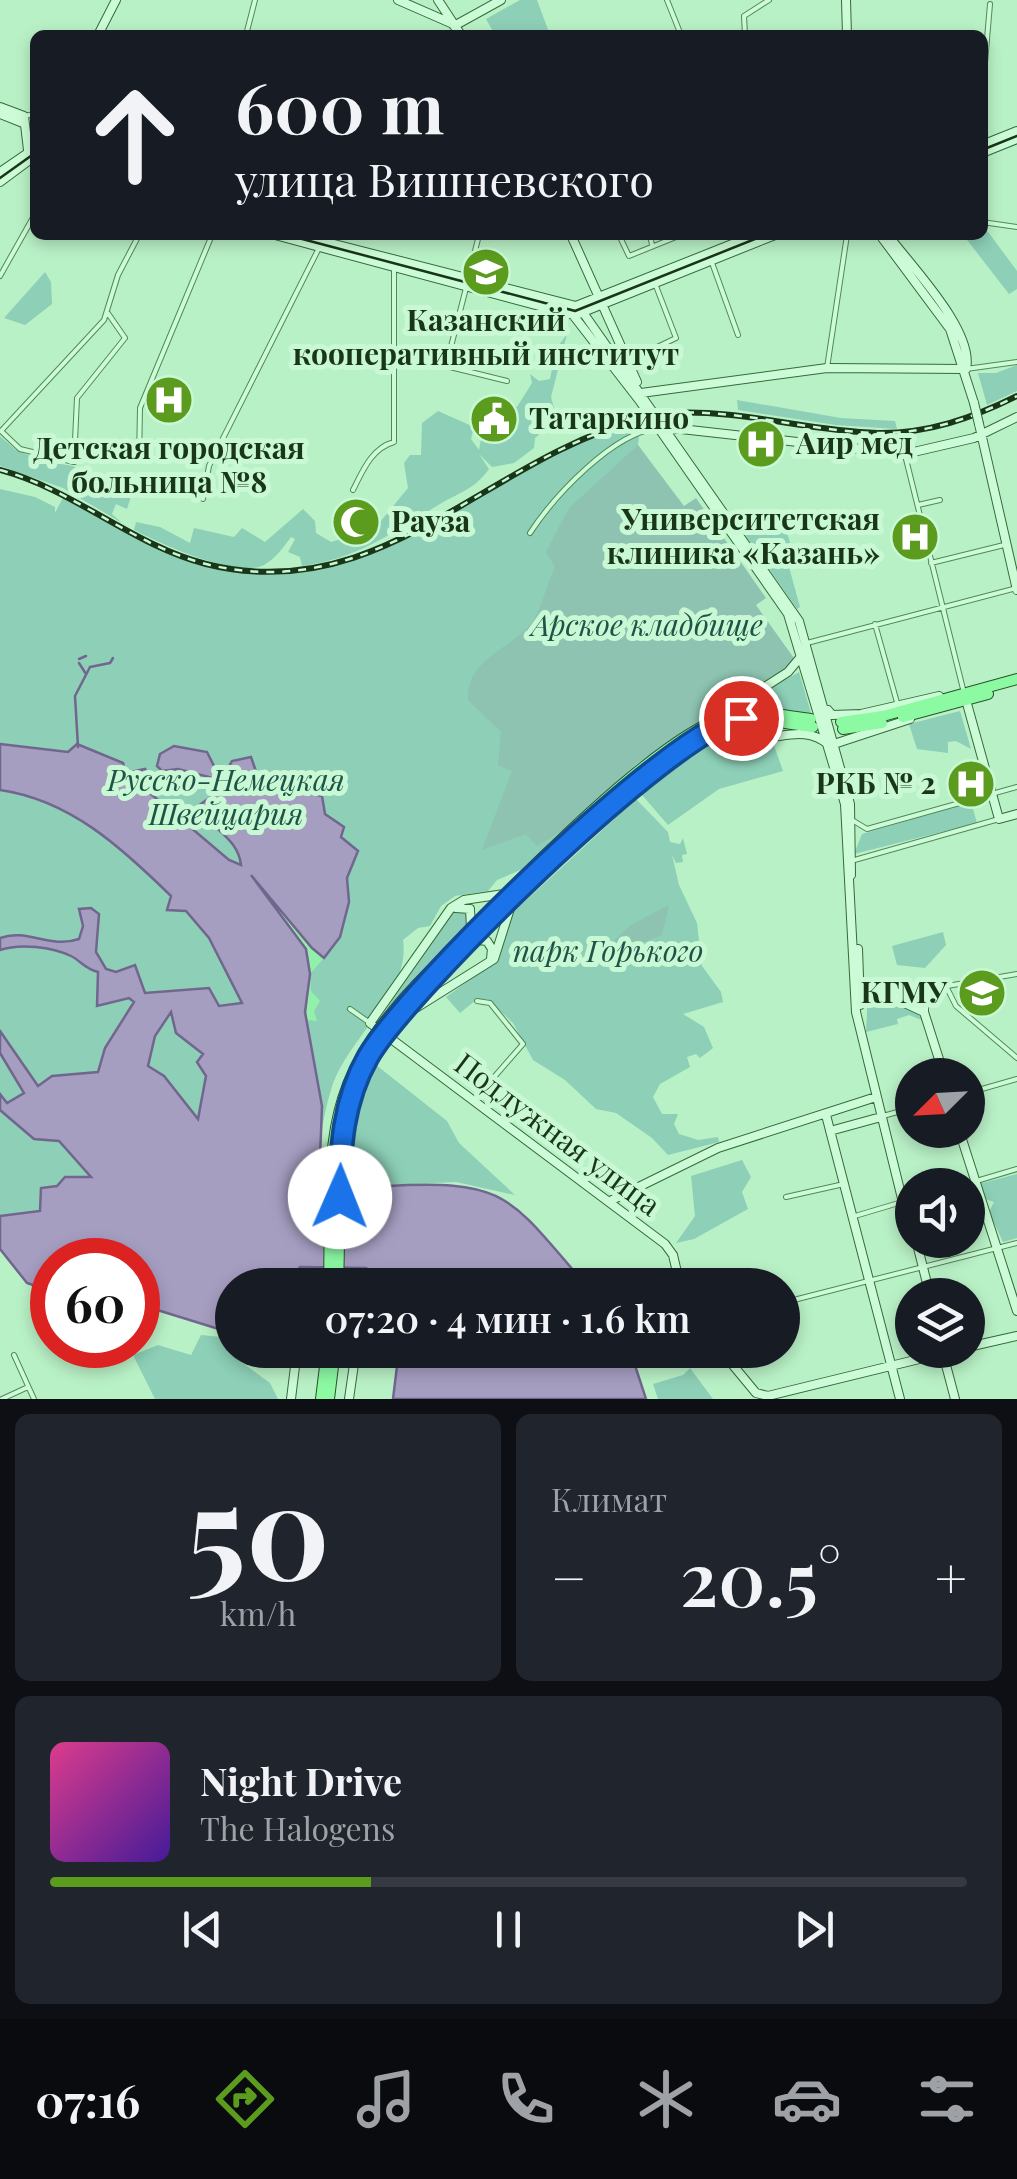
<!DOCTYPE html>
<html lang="ru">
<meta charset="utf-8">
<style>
:root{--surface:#171b24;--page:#20242c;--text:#f1f3f6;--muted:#9ea1a6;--line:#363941;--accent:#5b9c1e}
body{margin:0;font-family:"Playfair Display",serif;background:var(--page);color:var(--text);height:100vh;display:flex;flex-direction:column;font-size:38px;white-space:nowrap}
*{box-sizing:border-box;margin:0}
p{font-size:32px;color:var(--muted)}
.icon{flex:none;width:55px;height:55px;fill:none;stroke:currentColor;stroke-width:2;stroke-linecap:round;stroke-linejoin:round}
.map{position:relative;height:1399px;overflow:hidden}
.side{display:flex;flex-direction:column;gap:15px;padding:15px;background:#0d0f14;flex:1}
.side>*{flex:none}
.top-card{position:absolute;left:30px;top:30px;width:958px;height:210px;border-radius:15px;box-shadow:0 5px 15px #0003;background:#171b24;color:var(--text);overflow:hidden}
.needle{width:65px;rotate:246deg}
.fabs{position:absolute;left:895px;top:1058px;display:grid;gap:20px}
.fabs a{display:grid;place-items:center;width:90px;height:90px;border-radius:50%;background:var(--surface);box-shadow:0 5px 15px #0003;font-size:50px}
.speed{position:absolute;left:30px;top:1238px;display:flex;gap:20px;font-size:50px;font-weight:700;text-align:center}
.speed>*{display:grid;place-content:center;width:130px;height:130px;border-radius:50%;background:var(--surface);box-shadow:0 5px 15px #0003;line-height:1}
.speed .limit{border:15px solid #d22;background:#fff;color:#111}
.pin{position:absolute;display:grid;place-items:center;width:85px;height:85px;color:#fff;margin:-42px;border:5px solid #fff;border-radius:50%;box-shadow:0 2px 10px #0007}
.me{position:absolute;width:110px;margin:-55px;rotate:1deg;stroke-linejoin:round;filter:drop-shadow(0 0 8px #0008)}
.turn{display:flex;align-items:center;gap:35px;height:210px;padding:0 40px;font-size:45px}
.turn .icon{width:130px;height:130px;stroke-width:2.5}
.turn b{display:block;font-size:70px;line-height:85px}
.big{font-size:75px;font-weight:600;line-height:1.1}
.side .tile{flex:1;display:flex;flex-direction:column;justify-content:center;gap:15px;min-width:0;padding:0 35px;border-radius:15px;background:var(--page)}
.side .dial{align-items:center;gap:0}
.dial b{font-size:130px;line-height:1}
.song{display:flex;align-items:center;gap:30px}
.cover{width:120px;height:120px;border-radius:15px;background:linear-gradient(135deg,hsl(330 70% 55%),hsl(260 70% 35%))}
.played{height:10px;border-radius:5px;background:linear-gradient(90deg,var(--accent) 35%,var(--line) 35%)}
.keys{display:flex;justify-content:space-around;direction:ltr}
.heat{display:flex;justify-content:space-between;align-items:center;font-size:55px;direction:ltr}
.side .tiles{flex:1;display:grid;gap:15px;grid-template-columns:1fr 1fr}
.tile:last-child{grid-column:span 2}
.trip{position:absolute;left:215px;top:1268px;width:585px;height:100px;border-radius:50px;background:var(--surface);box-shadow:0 5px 15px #0003;font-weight:600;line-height:100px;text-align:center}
.tabs{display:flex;height:160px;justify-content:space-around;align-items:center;background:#090b0e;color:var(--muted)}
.tabs .icon{width:70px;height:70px}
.tabs .current{color:var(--accent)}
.tabs b{font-size:45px;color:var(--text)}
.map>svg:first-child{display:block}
.green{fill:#8dcfb7}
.sand{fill:#93f0ab}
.cemetery{fill:#8dc3b0}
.water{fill:#a69ec1;stroke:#71668e;stroke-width:2.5;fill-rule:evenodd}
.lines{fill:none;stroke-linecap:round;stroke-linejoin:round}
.stream{stroke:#71668e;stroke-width:2.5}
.street-casing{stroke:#538856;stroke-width:6}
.secondary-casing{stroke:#366a38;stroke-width:10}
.primary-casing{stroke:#285528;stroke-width:12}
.street{stroke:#ccfcd7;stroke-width:4}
.secondary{stroke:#ccfcd7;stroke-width:8}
.primary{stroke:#8cf9a3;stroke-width:10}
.tram{stroke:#193619;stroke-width:2.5}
.rail-casing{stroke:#193619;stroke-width:6}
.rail{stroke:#c9f8d4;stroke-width:2.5;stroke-dasharray:8;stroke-linecap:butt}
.secondary-bridge-casing{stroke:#366a38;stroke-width:10;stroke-linecap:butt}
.primary-bridge-casing{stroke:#285528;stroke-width:12;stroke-linecap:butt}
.secondary-bridge{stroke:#ccfcd7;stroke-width:8}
.primary-bridge{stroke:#8cf9a3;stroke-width:10}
.route-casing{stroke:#114b97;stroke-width:25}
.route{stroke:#1a73e8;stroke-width:18}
.labels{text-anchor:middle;stroke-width:10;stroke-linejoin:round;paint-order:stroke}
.poi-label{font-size:30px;font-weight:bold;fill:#193619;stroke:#c9f8d4;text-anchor:start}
.park-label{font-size:30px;font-style:italic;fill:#1e5448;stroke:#c9f8d4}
.street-label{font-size:30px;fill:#193619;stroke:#c9f8d4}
</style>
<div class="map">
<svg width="1017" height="1399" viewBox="0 0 1017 1399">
<rect width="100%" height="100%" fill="#b9f1c6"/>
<path class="green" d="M520 0H537L550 35H495L486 19Z
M983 225 1017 271V289L1009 294 964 236 982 235Z
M45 272 51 282 52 304 25 325 4 318Z
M567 334 551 397 557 419 535 438 534 448 514 463 492 467 479 454 489 469C476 487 464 491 445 501 396 530 359 559 302 566L300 557 288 552 295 539 291 537C283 548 276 558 264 565 237 579 159 543 134 530L136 522 160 527 190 543 194 528 234 537 242 528 265 542 303 509 315 521 316 533 331 542 341 539 357 550 352 546 355 540 362 544 408 488 404 463 410 455H421L422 423 438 411 474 427 471 439 479 450 481 439 493 440 509 405 517 407 532 383 530 374 539 381 550 379 556 349Z
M1017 365V391L987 405 978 373H996Z
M737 400 841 418 895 421 897 429 836 425 738 410Z
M641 419 638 445 661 477 627 765 523 869 497 880 488 891 455 896 441 906 430 926 418 928 403 940C411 995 346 1038 331 1090 314 1144 317 1210 313 1267H300L287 1285H232V1330L225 1331 138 1304V1260H52V1292L27 1283 0 1249V489L35 497 55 507V513L65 494C105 517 144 544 187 558 365 619 484 464 641 419Z
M0 436 16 450 43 461 73 466 103 489 112 484 132 493 127 509 116 504 112 514 122 523 63 488 0 466Z
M776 517 779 524 784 523 797 565 789 567 800 607 797 609 744 533Z
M799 672 811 713 756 707 755 697Z
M960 711 971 749 956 741 948 742V753L917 749 909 724Z
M715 733 772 740 783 771 719 789 668 825 636 788Z
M636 799 668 832 670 842 680 844 683 838 687 854 682 855 683 862 676 863 672 855 679 885 697 923 702 966 721 992 723 1002 683 1014 704 1027 713 1048 700 1058 696 1054 687 1057 690 1067 660 1084 653 1097 662 1114H678L674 1124 679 1134 698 1140 718 1137 719 1142 668 1155 652 1138 616 1113 596 1109 565 1080 533 1060 513 1023 487 999 476 1000 460 1013 446 997 498 959 507 918Z
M971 802 977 823 854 854 862 834Z
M468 910 470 923 385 1010 455 911Z
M943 932 946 945 925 968 897 965 892 946Z
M868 992 916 1010 924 1021 909 1015 897 1019 898 1024 866 1032Z
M371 1061 447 1121 459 1143 515 1195 456 1182 345 1187 349 1117Z
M742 1160 751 1177 742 1192 748 1209 694 1239 676 1243 695 1216 691 1176Z
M1017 1174V1238L1003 1242 989 1212 994 1202 985 1199 979 1184Z
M201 1335 232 1338 236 1358 270 1383 278 1399H155L133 1355 158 1345 191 1355Z
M690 1368 713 1399H658L653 1384 683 1375Z"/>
<path class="sand" d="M252 872 324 958 310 974 311 991 320 1001 314 1011 317 1021 306 1020 308 994Z"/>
<path class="cemetery" d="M638 445 684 506 696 498 766 598 756 605 796 661 638 763 567 828 537 846 526 834 482 850 512 771 498 765 501 732 468 700C467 659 507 651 530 625 541 612 547 583 555 567L546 552 569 508Z
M669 905 662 935 615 953 611 943 631 925Z"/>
<path class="water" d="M0 744 68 752 77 744 123 763 126 773 145 769 154 783 151 794 229 860 241 865C238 837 210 829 198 806L224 788 217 779 178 769 162 771 157 766 160 754 174 746 207 752 217 772 228 768 232 761 251 757 260 783 322 796 325 814 344 827 341 837 358 851 347 878 349 902 340 937 324 958 312 948 251 875 306 949 310 974 305 1012 322 1106 319 1184C337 1192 366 1187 387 1186 509 1179 510 1198 586 1285H389L366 1268 300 1267 287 1285H232V1330L225 1331 138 1304V1260H52V1292L27 1283 0 1249V1216L40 1211 41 1188 57 1186 65 1177H91L59 1141 34 1139 0 1110V1094L7 1103 24 1093 0 1053V1031L38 1086 52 1076 98 1072 105 1048 134 1002 129 998 97 1006 98 972C85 969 81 961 71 956 52 947 20 943 0 950V938C27 928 50 949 79 939L83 926 79 909 91 908 99 914 96 952 106 969 116 972 135 965 145 993 209 988 219 1006 242 1003 209 938 186 911 167 910 171 896C121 847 70 800 0 790ZM171 1012 176 1033 203 1054 197 1062 206 1076 198 1119 164 1076 148 1066 155 1036Z
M399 1350H630L646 1399H393Z"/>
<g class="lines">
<path class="stream" d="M79 659 86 656
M79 663 86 674
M78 747 75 696 90 667 110 663 113 658"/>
<g class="street-casing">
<path id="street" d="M667 0 681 35
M246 35 255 0
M745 35 744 16 769 0
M982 98 990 4
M24 116 35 114
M982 222 1017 227
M619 235 629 256 681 235
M650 235 652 245
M711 260 738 335
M0 276 35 214
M468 279 479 235
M466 288 446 366 507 381
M107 312 125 338 77 398 74 462 20 449 1 431 104 320 118 275 139 235
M628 361 676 338 656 286
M827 368 847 235
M966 369 1017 362
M905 455 964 693
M139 460 140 408 212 235
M353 490C363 470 372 448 394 442V268
M203 499 209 466 319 248
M918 505 940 500
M530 533C555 495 613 433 658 428
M931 563 1004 545
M875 624 898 706
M807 643 1017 588
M852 820 867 829 1017 787
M851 861 999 819
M947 988 956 1006 1017 1058
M926 993V1013
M895 995 1017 974
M350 1009 370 1023
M968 1093 1017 1079
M474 1100 523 1044 490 1003 477 1001
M883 1116 912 1108
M963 1185 1017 1169
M786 1197 844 1184
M855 1216 912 1199
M782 1303 1017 1243
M14 1355 34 1399
M2 1399 28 1387"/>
</g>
<g class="secondary-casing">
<path id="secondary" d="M398 0 453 24
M438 0 461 35
M846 0 847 35
M454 26 501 0
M98 35 116 0
M0 107 24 116 28 150
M0 114 23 123
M982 145 1017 131
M982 153 1017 139
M0 172 35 148
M0 182 35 156
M275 235 573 315 639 400 788 614 845 804 856 1012 912 1239
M299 235 576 306 582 311 799 621 850 804 851 875
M571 235 637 382
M880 235 950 329 974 403
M888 235C910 265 975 331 966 369
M576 306 755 235
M578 314 775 235
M641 393 827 368 966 369
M979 424 1017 590
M663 427 905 454 974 438 1017 417
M966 700 999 819 1017 814
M828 710 832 715 861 714 939 696
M720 716 788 672 804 653
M704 733C722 728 734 736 752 738 781 740 804 724 829 745
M761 735 754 732V724L772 720
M834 744 910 719
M504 894 464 900 451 908 370 1023 665 1244 673 1255 680 1285
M456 908 470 909 471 928
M464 947 478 940 487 941 492 949 491 959
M858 949 860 1005
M857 981 924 1012 944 1075
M411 1011 494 959 514 896
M826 1115 900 1399
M959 1130 1017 1311
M830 1131 881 1117
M610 1201 718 1148 876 1097
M916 1240 930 1295
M305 1285H350
M968 1347 1017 1336
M699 1350 732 1364 756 1393 768 1396 956 1350
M942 1350 955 1399
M291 1399 297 1350
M349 1399 356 1350"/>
</g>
<g class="primary-casing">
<path id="primary" d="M903 717 988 694
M841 722 883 716 1017 679
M785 723 813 727
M843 729 882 723
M430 971C491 909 650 739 727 716 753 708 784 716 811 719
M436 977 467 943
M321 1399 327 1350
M329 1399 335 1350"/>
</g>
<use href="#street" class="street"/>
<use href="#secondary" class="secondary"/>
<use href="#primary" class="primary"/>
<path class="tram" d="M982 150 1017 136
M0 178 35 153
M287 235 575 311 765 235"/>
<g class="rail-casing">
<path id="rail" d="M670 413C741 409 806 431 877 433 927 434 973 418 1017 396
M0 470C75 490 132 545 206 564 381 608 487 458 641 419"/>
</g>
<use href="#rail" class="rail"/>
<g class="secondary-bridge-casing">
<path id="secondary-bridge" d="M974 403 979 424"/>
</g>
<g class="primary-bridge-casing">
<path id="primary-bridge" d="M329 1285C332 1138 318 1082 430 971
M338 1285C343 1138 325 1090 436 977"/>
</g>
<use href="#secondary-bridge" class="secondary-bridge"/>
<use href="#primary-bridge" class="primary-bridge"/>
</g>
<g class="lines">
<g class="route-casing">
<path id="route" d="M340 1197C340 1148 343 1101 368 1057 405 992 672 728 741 718"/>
</g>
<use href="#route" class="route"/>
</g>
<defs>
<g id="university-disc" transform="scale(2.5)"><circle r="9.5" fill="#5b9c1e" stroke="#c9f8d4"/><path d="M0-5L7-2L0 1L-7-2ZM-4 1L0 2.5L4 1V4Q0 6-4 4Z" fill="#fff"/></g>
<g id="hospital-disc" transform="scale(2.5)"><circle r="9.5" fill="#5b9c1e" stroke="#c9f8d4"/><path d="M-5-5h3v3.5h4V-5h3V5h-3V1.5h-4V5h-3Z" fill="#fff"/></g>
<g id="civic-disc" transform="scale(2.5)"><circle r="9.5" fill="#5b9c1e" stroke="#c9f8d4"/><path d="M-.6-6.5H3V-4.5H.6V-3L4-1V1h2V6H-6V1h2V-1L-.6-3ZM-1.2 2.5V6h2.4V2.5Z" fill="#fff"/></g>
<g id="mosque-disc" transform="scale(2.5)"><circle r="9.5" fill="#5b9c1e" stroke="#c9f8d4"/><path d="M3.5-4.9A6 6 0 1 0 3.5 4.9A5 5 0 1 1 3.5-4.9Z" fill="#fff"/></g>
</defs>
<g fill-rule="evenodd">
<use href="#university-disc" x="486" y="272"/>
<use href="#hospital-disc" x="169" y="400"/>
<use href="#civic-disc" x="494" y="419"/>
<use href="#hospital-disc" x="761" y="444"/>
<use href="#mosque-disc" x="356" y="522"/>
<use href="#hospital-disc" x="915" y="537"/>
<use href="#hospital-disc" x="971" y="784"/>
<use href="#university-disc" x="982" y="993"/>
</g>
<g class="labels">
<g class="poi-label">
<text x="486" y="331" text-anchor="middle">Казанский<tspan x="486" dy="34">кооперативный институт</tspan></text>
<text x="529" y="429">Татаркино</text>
<text x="796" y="454">Аир мед</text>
<text x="169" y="459" text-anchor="middle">Детская городская<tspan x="169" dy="34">больница №8</tspan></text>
<text x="880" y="530" text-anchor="end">Университетская<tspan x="880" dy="34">клиника «Казань»</tspan></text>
<text x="391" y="532">Рауза</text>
<text x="936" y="794" text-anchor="end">РКБ № 2</text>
<text x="947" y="1003" text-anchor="end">КГМУ</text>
</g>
<g class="park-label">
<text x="647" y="636">Арское кладбище</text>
<text x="226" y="791">Русско-Немецкая<tspan x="226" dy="34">Швейцария</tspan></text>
<text x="608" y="962">парк Горького</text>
</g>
<g class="street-label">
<text transform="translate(557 1135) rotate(37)" y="10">Подлужная улица</text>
</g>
</g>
</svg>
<div class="fabs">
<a><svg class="needle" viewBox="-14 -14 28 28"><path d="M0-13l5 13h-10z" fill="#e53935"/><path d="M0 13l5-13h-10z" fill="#9ea1a6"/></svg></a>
<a><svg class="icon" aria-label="sound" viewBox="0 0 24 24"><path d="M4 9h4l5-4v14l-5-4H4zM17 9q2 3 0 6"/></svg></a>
<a><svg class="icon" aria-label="layers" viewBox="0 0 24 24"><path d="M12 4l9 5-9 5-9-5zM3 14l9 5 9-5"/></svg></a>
</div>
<div class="speed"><div class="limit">60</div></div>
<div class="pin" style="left:741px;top:718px;background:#d93025"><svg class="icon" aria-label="arrive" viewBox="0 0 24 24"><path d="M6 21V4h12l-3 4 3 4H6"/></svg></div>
<svg class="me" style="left:340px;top:1197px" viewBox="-20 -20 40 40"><circle r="19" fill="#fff"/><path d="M0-13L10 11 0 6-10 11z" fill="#1a73e8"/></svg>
<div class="trip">07:20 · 4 мин · 1.6 km</div>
<div class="top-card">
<div class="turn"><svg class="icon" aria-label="ahead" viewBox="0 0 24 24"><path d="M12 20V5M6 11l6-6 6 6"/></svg><div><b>600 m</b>улица Вишневского</div></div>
</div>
</div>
<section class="side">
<div class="tiles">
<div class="tile dial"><b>50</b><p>km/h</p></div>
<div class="tile"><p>Климат</p>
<div class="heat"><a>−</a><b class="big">20.5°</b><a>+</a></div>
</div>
<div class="tile">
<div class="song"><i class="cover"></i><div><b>Night Drive</b><p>The Halogens</p></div></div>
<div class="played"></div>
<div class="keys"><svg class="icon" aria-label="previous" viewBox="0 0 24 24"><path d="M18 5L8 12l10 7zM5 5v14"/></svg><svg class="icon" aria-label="pause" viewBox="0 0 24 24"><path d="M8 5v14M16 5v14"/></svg><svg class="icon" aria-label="next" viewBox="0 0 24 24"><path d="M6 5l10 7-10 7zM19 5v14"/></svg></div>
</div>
</div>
</section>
<nav class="tabs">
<b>07:16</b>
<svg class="icon current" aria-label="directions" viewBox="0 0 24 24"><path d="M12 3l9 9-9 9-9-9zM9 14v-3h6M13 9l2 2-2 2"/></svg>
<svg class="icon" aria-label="music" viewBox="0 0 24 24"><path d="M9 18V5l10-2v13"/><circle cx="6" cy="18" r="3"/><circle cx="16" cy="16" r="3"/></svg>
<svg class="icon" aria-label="phone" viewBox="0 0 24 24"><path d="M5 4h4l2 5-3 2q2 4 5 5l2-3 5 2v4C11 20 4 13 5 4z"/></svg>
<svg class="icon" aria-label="climate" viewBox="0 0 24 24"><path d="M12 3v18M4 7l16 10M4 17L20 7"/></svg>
<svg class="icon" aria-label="car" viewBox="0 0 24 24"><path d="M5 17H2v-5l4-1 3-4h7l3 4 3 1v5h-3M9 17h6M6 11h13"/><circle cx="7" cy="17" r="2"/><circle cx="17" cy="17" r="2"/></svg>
<svg class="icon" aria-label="filters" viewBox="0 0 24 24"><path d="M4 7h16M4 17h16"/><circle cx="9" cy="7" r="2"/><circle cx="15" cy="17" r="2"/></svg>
</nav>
